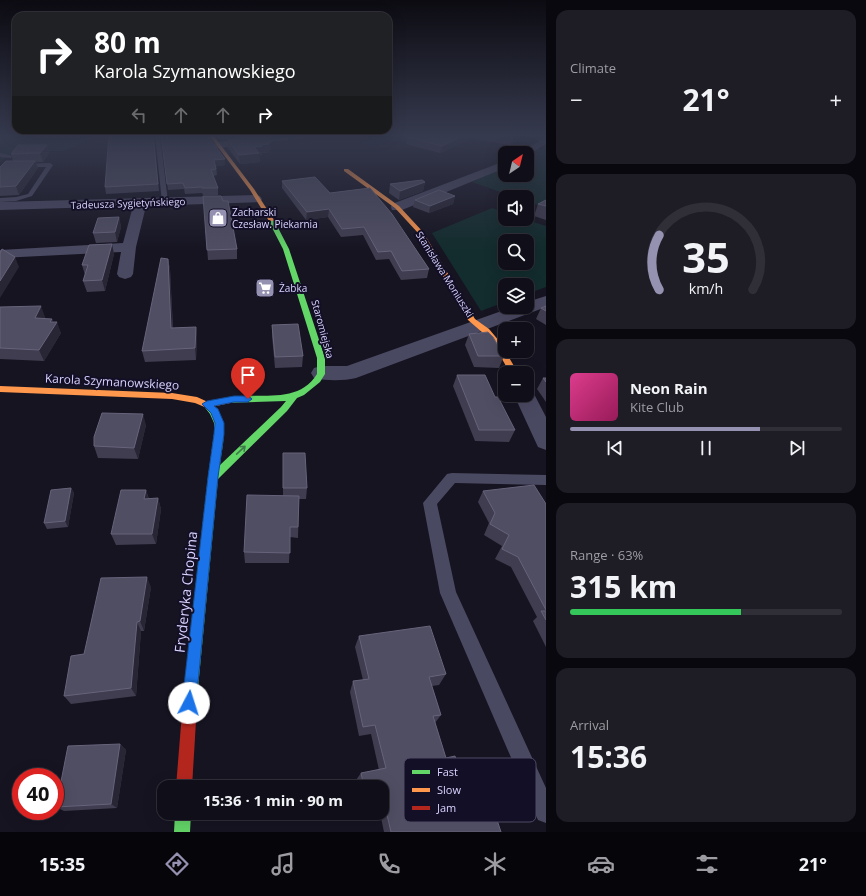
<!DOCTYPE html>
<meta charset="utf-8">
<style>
:root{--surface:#100f19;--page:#1e1d26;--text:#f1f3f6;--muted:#9c9ca2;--line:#302f38;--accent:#9591b1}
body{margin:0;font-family:"Open Sans",sans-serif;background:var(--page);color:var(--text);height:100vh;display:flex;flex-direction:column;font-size:15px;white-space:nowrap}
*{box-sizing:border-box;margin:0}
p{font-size:13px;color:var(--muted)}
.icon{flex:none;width:22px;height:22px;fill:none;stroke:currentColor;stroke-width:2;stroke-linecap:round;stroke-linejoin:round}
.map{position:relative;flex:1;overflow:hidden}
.panel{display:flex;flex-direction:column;gap:10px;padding:10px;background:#09080e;width:320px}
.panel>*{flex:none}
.guide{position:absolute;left:12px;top:12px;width:380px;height:122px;border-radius:12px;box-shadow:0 4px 16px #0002,0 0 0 1px var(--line);background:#202124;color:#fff;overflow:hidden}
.needle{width:26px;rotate:35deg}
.fabs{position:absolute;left:498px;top:146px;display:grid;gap:8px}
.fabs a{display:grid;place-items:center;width:36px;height:36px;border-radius:8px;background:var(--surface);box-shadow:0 4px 16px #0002,0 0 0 1px var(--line);font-size:20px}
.speed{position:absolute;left:12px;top:768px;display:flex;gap:8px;font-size:20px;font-weight:700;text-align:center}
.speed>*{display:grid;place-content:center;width:52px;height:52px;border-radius:50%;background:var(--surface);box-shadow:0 4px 16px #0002,0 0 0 1px var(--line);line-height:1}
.speed .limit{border:6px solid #d22;background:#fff;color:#111}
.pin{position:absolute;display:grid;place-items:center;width:34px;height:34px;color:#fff;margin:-41px -17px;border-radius:50% 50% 50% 0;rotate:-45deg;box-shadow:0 0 4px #0007}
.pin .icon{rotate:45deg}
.me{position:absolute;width:44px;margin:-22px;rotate:5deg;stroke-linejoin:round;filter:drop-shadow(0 0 3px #0008)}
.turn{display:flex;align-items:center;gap:14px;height:84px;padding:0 16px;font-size:18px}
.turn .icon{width:52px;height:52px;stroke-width:2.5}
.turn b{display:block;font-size:28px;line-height:34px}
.lanes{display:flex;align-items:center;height:38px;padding:0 16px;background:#0003;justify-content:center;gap:20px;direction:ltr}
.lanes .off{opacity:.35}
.big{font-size:30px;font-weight:700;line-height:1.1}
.panel .widget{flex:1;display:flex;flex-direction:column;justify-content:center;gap:6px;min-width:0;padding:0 14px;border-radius:12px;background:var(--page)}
.panel .dial{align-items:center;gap:0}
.dial svg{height:104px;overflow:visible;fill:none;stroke:var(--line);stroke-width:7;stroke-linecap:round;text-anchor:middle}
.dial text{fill:var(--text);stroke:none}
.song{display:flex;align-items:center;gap:12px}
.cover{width:48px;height:48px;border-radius:6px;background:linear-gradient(135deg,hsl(330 70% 55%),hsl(330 70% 35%))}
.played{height:4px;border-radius:2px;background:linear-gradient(90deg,var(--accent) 70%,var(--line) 70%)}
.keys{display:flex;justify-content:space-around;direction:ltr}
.heat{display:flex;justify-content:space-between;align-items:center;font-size:22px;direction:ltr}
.charge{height:6px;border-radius:3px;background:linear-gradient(90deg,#34c759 63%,var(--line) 0)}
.trip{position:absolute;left:157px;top:780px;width:232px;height:40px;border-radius:12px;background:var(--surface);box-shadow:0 4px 16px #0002,0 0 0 1px var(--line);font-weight:700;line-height:40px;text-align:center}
.tab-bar{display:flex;height:64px;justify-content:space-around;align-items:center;background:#06060a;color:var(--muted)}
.tab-bar .icon{width:28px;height:28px}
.tab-bar .selected{color:var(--accent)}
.tab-bar b{font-size:18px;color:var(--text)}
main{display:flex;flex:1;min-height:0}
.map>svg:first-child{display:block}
.green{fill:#132c2d;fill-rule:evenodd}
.water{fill:#0b1e41}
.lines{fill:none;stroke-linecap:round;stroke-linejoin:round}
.lane{fill:#4a4962;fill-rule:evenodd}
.street{fill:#4a4962;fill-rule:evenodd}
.fast{fill:#63d668;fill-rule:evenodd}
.slow{fill:#ff974d;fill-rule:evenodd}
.jam{fill:#b3261e;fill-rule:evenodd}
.wall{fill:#403d50}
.shaded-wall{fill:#282635}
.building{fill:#504e63;stroke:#66637b}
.oneway{stroke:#3f7c4a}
.route{fill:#1a73e8;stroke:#114b97}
.labels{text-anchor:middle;stroke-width:4;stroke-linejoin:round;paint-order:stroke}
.far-street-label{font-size:10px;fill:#d9d4ff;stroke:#130f26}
.far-poi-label{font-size:10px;fill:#d9d4ff;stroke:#130f26;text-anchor:start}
.street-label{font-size:12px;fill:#d9d4ff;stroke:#130f26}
.near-street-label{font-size:14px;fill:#d9d4ff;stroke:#130f26}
.key{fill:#130f26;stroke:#4e4a67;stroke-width:1}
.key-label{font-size:11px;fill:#d9d4ff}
</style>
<main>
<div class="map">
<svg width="546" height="832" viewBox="0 0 546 832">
<rect width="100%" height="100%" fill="#161421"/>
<path class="green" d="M0 135H95L76 146 64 151H14L0 162Z
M546 146V203L540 206 527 201V197H515L472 182 505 166V175H527V155Z
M492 208 505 212V219H524L546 226V287L527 294V285H505V302L481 311 432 233ZM505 241H527V263H505Z"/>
<path class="water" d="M375 136 392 139 373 146 360 142Z"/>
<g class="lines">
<path class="lane" d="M155 135 160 136 168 202 165 204 162 202Z
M0 153 13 156 10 158 0 157Z
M50 163 53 165 32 196 16 201 0 202V198L16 197 28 194 46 167H22L20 166V164Z
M452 473 546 475V485L455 483 437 504 456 592 546 788V823L538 820 440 593 423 503 447 474Z"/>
<path class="street" d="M280 135H309L304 138 218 148 213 145 218 142Z
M546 137V144L529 155 527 156V153H520Z
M505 161V168L402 210H392L391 207 392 204Z
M256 195 260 196 262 199 260 202 146 206 136 247 133 274 131 277 125 279 119 277 117 274 121 252 0 258V250L123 243 133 206 0 210V202Z
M546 296V307L356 378C343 381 327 381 314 378L311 373 314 368 321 366H347L513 307H527V302Z
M527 388 532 390 546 417V450L538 447 514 395H527Z"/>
<path class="fast" d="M269 219 274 220 289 249 325 358V374L320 382 304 395 297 398 287 411 218 479 198 688 196 693 191 695 186 693 184 688 208 477 214 434V423L210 414 203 405 204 403H210C230 423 223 439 220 465L281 407 286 401 224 403 223 401 224 399C254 390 297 407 317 374V358L283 249 268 220Z
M175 813H191L190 832H174Z"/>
<path class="slow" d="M209 135H213L254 189 274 220 273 221H269L250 190Z
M344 169H348L399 206 423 232 475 319 489 329 500 342 518 373H510L494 345 483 333 468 320 419 234 395 208 344 171Z
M0 386 172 393 197 397 208 402 227 398 231 401 230 403 207 408 195 403 172 399 0 392Z"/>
<path class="jam" d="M191 681 196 683 198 688 192 787H176L184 688 186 683Z"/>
</g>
<path class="wall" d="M154 135 159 191 106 194 105 187Z
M159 135H207L225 159V165L216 166 217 175 213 176 218 188V195H203L202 193 185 194 184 189 168 190 161 136Z
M217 135H266L222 140Z
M399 135H526L510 145 472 138 440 153 406 144 408 137Z
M228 140 271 142V150H269V152L262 153V155H259L260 162 240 164 228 148Z
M47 145 49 153 43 162H36L38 168 19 195 0 196V167L13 161 11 154Z
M282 181 330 193 429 269 427 278 401 280 389 259 376 260 363 235 341 237 328 217 306 220 282 188Z
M425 182 423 191 399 200 389 193 390 184Z
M203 196 223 201 237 249V259L208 260Z
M455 196 453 204 429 213 413 207 415 200Z
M546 200V220L534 216 538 204Z
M119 217 121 227 117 242 96 243 93 233Z
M112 244 114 254 105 291 87 292 83 281 85 275 82 265Z
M168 259 170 269 173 328 196 327 197 338 196 360 145 362 142 351Z
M546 306V325L536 319 541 308Z
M0 307 45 317 44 319H52L53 322 61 333 44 361 0 359Z
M272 325 303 356 302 367 275 368 272 336Z
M469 334 504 356 499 368 474 367 465 345Z
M457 375 515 430 509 442 475 441 453 386Z
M543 378H546V402L537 389Z
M146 425 138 459 98 458 94 446Z
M283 453 307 488 306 499H299L298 538 290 537 289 563H245L244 552 283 496Z
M71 488 74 493 68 527 47 529 44 523Z
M146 490 149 499 158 498 161 509 156 544 116 545 111 534Z
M483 491 546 504V647L533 621 537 617 511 567 495 559 502 546 484 535 489 523 478 502Z
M151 587 144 631H141L136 696 71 704 64 696 84 654Z
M359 636 446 674 439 685 432 686 441 715 435 723 446 758 472 808 501 832H384L380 813H382V787H358L356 780 361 773 379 770 371 734 359 736 350 692 353 681 363 680 355 647Z
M120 744 126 750 117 808 64 811 56 807Z
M363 813H374L364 815Z"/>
<path class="shaded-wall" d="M221 135H266L222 140Z
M465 135H473L472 138 440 153 442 146Z
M517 135H526L510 145 513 138Z
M267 142H271V150H269V152L262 153V155H259L260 162 240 164 239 155 254 147Z
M47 145 49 153 43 162 40 153Z
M225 159V165L214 167V160Z
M35 161 38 168 19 195 16 186Z
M425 182 423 191 399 200 400 191Z
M455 196 453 204 429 213 430 206Z
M329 209 328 217 306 220 307 212Z
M119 217 121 227 117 242 115 232Z
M112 244 114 254 105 291 102 280Z
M15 257 19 267 0 298V281Z
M168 259 170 269 173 339 171 328Z
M41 306 45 317 40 329 35 318Z
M52 319 55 326 57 322 61 333 44 361 39 350 50 322Z
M196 327 197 338 196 360 195 348Z
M143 414 146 425 138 459 134 448Z
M71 488 74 493 68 527 65 521Z
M146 490 149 501 144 499Z
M158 498 161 509 156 544 152 534Z
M147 577 151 587 144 631 140 621Z
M137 622 141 631 136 696 131 688Z
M120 744 126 750 117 808 111 804Z"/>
<path class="building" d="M109 135H153L158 184 105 187Z
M161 135H207L225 159 214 160 216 169 211 170 218 188H202V187L185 188 183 183 167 184Z
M413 135H465L442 146 407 137Z
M497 135H517L513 138Z
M265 136 271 142H267L269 144 261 145 262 146 254 147 259 153 239 155 228 140Z
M18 145H47L40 153 11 154Z
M6 161H35L16 186 0 187V167Z
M315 177 330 193 370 188 392 214 429 269 402 271 391 251 378 252 364 227 342 229 329 209 307 212 282 181Z
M422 180 425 182 400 191 390 184Z
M439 190 455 196 430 206 415 200Z
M203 196H221L223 201H228L237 249 207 250Z
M546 200V206L538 204Z
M119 217 115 232 93 233 98 218Z
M112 244 102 280 83 281 88 265H82L89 245Z
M2 249 15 257 0 281V253Z
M161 258 168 259 171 328 196 327 195 348 142 351Z
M41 306 35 318 52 319 50 322H57L39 350 0 348V307Z
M546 306V311L541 308Z
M298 324 303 356 275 357 272 325Z
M488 332 493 337 504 356H478L469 334Z
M457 375H485L495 397H498L515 430H479Z
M543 378H546V382Z
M102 413 143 414 134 448 94 446V437Z
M283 453H305L307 488H283Z
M534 485 546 504V610L518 557 502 549 509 535 490 524 495 513 483 491Z
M71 488 65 521 44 523 51 490Z
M121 490H146L144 499 158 498 152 534H111Z
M247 495 299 496 298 527H290V553L244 552Z
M147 577 140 621 137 622 131 688 64 696 71 656 84 654 101 578Z
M541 611H546V620Z
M430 626 446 674 429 677 441 715 433 716 446 758 455 756 472 808 492 805 501 832H391L385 806 382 807V787H364L361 773 386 768 375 725 363 727 353 681 369 679 359 636Z
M120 744 111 804 56 807 68 746Z"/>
<defs><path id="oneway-shaft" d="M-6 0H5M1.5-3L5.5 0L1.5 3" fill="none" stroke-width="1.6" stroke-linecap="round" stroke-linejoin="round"/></defs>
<use class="oneway" href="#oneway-shaft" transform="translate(241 450) rotate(-43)"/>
<linearGradient id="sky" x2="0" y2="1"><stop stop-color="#0c0b12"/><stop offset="0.54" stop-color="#363a4e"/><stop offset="1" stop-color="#363a4e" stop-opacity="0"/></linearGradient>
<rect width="546" height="251" fill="url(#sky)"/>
<path class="route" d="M234 396H248L252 399 248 402H234L214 406 218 409 224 423V434L218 477 196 703 194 708 189 710 184 708 182 703 208 477 214 434 215 423 211 413 202 404 207 401Z"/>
<defs>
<g id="shop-square" transform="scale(1)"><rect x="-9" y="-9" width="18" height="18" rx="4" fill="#9591b1" stroke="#130f26"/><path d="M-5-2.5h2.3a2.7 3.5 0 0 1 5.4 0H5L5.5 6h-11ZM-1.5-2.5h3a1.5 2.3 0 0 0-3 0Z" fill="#fff"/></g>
<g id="supermarket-square" transform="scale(1)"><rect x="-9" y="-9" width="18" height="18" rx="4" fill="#9591b1" stroke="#130f26"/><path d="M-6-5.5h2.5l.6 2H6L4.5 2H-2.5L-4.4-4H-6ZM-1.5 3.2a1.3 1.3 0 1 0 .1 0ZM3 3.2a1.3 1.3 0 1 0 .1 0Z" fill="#fff"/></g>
</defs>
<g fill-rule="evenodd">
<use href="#shop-square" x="218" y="218"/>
<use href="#supermarket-square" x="265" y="288"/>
</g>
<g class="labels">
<g class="far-street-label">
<text transform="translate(128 203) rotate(-2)" y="4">Tadeusza Sygietyńskiego</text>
<text transform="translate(445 274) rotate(58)" y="4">Stanisława Moniuszki</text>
<text transform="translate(323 329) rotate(75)" y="4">Staromiejska</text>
</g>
<g class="far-poi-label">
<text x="232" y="216">Zacharski<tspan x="232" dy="12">Czesław. Piekarnia</tspan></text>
<text x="279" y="292">Żabka</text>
</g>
<g class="street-label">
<text transform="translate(112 382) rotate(3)" y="4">Karola Szymanowskiego</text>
</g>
<g class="near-street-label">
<text transform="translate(186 592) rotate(-84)" y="5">Fryderyka Chopina</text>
</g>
</g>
<rect x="404" y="758" width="132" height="64" rx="6" class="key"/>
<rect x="412" y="770" width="18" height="4" fill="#63d668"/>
<rect x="412" y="788" width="18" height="4" fill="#ff974d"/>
<rect x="412" y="806" width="18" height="4" fill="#b3261e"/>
<g class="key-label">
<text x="437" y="776">Fast</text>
<text x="437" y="794">Slow</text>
<text x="437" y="812">Jam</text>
</g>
</svg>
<div class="fabs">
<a><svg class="needle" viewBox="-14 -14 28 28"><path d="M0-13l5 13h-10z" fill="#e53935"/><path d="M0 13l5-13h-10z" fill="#9c9ca2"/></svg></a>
<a><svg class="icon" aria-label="sound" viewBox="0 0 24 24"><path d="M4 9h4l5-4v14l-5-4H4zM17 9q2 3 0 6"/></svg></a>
<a><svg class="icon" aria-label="search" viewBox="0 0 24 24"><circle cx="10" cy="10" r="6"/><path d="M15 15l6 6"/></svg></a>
<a><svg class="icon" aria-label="layers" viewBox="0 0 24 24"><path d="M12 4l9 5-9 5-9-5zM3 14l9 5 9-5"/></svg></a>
<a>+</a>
<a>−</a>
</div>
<div class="speed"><div class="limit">40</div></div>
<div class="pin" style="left:248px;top:399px;background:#d93025"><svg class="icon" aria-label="arrive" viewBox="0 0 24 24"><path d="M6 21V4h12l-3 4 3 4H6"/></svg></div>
<svg class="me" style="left:189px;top:703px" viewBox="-20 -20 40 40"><circle r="19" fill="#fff"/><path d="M0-13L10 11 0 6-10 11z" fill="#1a73e8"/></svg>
<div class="trip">15:36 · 1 min · 90 m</div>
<div class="guide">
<div class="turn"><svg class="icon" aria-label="right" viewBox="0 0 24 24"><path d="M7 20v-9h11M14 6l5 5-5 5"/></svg><div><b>80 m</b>Karola Szymanowskiego</div></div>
<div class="lanes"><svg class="icon off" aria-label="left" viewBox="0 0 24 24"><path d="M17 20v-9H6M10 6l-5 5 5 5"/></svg><svg class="icon off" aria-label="ahead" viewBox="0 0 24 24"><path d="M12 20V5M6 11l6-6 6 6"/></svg><svg class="icon off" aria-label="ahead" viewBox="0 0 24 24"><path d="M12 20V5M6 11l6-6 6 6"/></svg><svg class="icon" aria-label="right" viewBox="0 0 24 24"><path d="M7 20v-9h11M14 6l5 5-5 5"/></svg></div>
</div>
</div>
<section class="panel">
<div class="widget"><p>Climate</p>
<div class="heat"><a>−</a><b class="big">21°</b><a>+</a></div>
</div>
<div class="widget dial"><svg viewBox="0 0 100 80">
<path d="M14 69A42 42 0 1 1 86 69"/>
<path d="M14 69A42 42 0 0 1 14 27" stroke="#9591b1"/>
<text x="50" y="56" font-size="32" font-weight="700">35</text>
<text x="50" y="72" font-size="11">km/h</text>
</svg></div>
<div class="widget">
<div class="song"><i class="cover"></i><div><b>Neon Rain</b><p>Kite Club</p></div></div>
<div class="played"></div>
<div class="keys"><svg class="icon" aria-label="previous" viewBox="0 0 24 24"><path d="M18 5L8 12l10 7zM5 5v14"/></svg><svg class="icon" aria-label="pause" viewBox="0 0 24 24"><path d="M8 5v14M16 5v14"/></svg><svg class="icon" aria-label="next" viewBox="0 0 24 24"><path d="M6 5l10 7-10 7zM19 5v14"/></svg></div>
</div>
<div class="widget"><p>Range · 63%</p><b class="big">315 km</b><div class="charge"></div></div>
<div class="widget"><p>Arrival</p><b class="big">15:36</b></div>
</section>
</main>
<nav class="tab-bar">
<b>15:35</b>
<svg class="icon selected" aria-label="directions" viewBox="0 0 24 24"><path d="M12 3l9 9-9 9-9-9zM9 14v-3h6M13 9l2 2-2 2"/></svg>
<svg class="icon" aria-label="music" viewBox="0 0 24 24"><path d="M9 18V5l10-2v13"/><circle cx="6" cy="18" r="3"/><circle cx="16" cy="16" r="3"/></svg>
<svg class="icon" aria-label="phone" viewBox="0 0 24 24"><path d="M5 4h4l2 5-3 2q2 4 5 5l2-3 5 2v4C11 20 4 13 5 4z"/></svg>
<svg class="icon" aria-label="climate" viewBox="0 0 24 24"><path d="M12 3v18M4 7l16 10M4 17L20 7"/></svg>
<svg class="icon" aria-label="car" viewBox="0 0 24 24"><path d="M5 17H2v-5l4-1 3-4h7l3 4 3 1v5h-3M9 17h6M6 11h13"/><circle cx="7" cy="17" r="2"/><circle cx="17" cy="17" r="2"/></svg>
<svg class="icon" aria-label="filters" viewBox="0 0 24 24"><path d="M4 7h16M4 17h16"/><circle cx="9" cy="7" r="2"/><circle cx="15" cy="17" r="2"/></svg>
<b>21°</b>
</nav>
